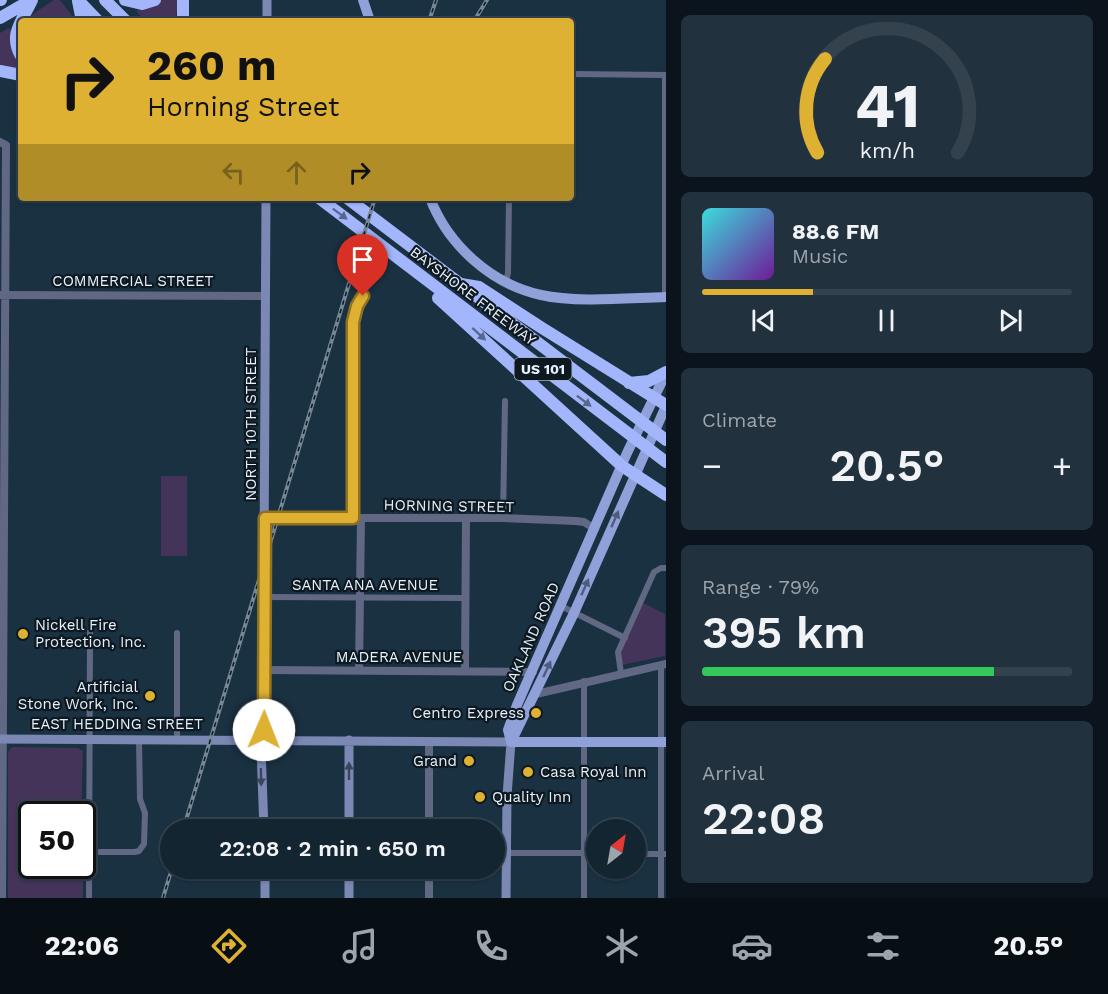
<!DOCTYPE html>
<meta charset="utf-8">
<style>
:root{--surface:#142532;--page:#21313e;--text:#f1f3f6;--muted:#9da5ac;--line:#33424d;--accent:#deb133}
body{margin:0;font-family:"Work Sans",sans-serif;background:var(--page);color:var(--text);height:100vh;display:flex;flex-direction:column;font-size:22px;white-space:nowrap}
*{box-sizing:border-box;margin:0}
p{font-size:20px;color:var(--muted)}
.icon{flex:none;width:33px;height:33px;fill:none;stroke:currentColor;stroke-width:2;stroke-linecap:round;stroke-linejoin:round}
.map{position:relative;flex:1;overflow:hidden}
.sheet{display:flex;flex-direction:column;gap:15px;padding:15px;background:#0b141c;width:442px}
.sheet>*{flex:none}
.hud{position:absolute;left:18px;top:18px;width:556px;height:183px;border-radius:6px;box-shadow:0 2px 4px #0004,0 0 0 2px var(--line);background:#deb133;color:#111;overflow:hidden}
.needle{width:39px;rotate:31deg}
.controls{position:absolute;left:586px;top:819px;display:grid;gap:12px}
.controls a{display:grid;place-items:center;width:60px;height:60px;border-radius:50%;background:var(--surface);box-shadow:0 2px 4px #0004,0 0 0 2px var(--line);font-size:30px}
.speed{position:absolute;left:18px;top:801px;display:flex;gap:12px;font-size:30px;font-weight:700;text-align:center}
.speed>*{display:grid;place-content:center;width:78px;height:78px;border-radius:50%;background:var(--surface);box-shadow:0 2px 4px #0004,0 0 0 2px var(--line);line-height:1}
.speed .limit{border:3px solid #111;border-radius:9px;background:#fff;color:#111}
.pin{position:absolute;display:grid;place-items:center;width:51px;height:51px;color:#fff;margin:-62px -26px;border-radius:50% 50% 50% 0;rotate:-45deg;box-shadow:0 0 6px #0007}
.pin .icon{rotate:45deg}
.me{position:absolute;width:66px;margin:-33px;rotate:1deg;stroke-linejoin:round;filter:drop-shadow(0 0 4px #0008)}
.turn{display:flex;align-items:center;gap:21px;height:126px;padding:0 30px;font-size:27px}
.turn .icon{width:78px;height:78px;stroke-width:2.5}
.turn b{display:block;font-size:42px;line-height:51px}
.lanes{display:flex;align-items:center;height:57px;padding:0 30px;background:#0003;justify-content:center;gap:30px;direction:ltr}
.lanes .off{opacity:.35}
.big{font-size:45px;font-weight:600;line-height:1.1}
.sheet .widget{flex:1;display:flex;flex-direction:column;justify-content:center;gap:9px;min-width:0;padding:0 21px;border-radius:9px;background:var(--page)}
.sheet .dial{align-items:center;gap:0}
.dial svg{height:156px;overflow:visible;fill:none;stroke:var(--line);stroke-width:7;stroke-linecap:round;text-anchor:middle}
.dial text{fill:var(--text);stroke:none}
.song{display:flex;align-items:center;gap:18px}
.cover{width:72px;height:72px;border-radius:9px;background:linear-gradient(135deg,hsl(180 70% 55%),hsl(280 70% 35%))}
.played{height:6px;border-radius:3px;background:linear-gradient(90deg,var(--accent) 30%,var(--line) 30%)}
.keys{display:flex;justify-content:space-around;direction:ltr}
.heat{display:flex;justify-content:space-between;align-items:center;font-size:33px;direction:ltr}
.charge{height:9px;border-radius:4px;background:linear-gradient(90deg,#34c759 79%,var(--line) 0)}
.trip{position:absolute;left:160px;top:819px;width:345px;height:60px;border-radius:30px;background:var(--surface);box-shadow:0 2px 4px #0004,0 0 0 2px var(--line);font-weight:600;line-height:60px;text-align:center}
.tabs{display:flex;height:96px;justify-content:space-around;align-items:center;background:#080f14;color:var(--muted)}
.tabs .icon{width:42px;height:42px}
.tabs .current{color:var(--accent)}
.tabs b{font-size:27px;color:var(--text)}
main{display:flex;flex:1;min-height:0}
.map>svg:first-child{display:block}
.green{fill:#44345a}
.lines{fill:none;stroke-linecap:round;stroke-linejoin:round}
.minor{stroke:#606884;stroke-width:6}
.tertiary{stroke:#606884;stroke-width:8}
.secondary{stroke:#7b88b4;stroke-width:9}
.primary{stroke:#90a0d9;stroke-width:10}
.motorway{stroke:#a3b6fb;stroke-width:12}
.rail-casing{stroke:#768897;stroke-width:4}
.rail{stroke:#0e1820;stroke-width:1.5;stroke-dasharray:4.5;stroke-linecap:butt}
.oneway{fill:#58678e}
.oneway2{fill:#4f5c7c}
.oneway3{fill:#3a455b}
.route-casing{stroke:#907321;stroke-width:15}
.route{stroke:#deb133;stroke-width:10}
.poi-dot{fill:#deb133;stroke:#0e1820;stroke-width:2}
.labels{text-anchor:middle;stroke-width:4.5;stroke-linejoin:round;paint-order:stroke}
.shield{fill:#0e1820;stroke:#a4b1bb;stroke-width:1.5}
.shield-label{font-size:14px;font-weight:bold;fill:#e4f2fd}
.street-label{font-size:15px;fill:#e4f2fd;stroke:#0e1820}
.poi-label{font-size:15px;fill:#e4f2fd;stroke:#0e1820;text-anchor:start}
</style>
<main>
<div class="map">
<svg width="666" height="898" viewBox="0 0 666 898">
<rect width="100%" height="100%" fill="#1a3142"/>
<path class="green" d="M54 0H60L76 21H27L34 13Z
M163 0H178L176 17 174 21H146L136 11Z
M8 28 12 31 18 60 21 62V71L0 67V33Z
M161 476H187V556H161Z
M643 603 665 614V656L622 665 620 653Z
M12 747 78 748 83 751 81 814H32V866H82L83 837V898H8V752Z"/>
<g class="lines">
<path class="minor" d="M572 74 666 75
M506 281 508 273 509 198
M665 297V75
M353 518V322L357 306 363 296
M503 518 505 401
M265 597 465 598
M561 606 625 638
M177 633V740
M661 665V898
M621 673 618 652 654 572 661 568H666
M584 681V898
M90 852H135L139 851 144 844 145 813 140 799 139 740
M495 853H597
M636 854H666
M89 898 90 632"/>
<path class="tertiary" d="M0 142 6 145 2 898
M1 295 266 296
M265 518H503L576 521 584 522 595 529
M264 670 533 672
M359 670 361 518
M465 670 466 518
M536 694 666 664
M429 741V830
M429 898V868"/>
<path class="secondary" d="M267 0V21
M264 710 272 723 289 740
M0 739 511 742 507 796 506 898
M264 830 261 748 263 740 266 198
M349 830V740
M265 868V898
M349 898V868"/>
<path class="primary" d="M363 0 370 21
M430 198C448 245 491 284 541 295 577 303 628 298 666 297
M511 742 508 730 517 705 627 453 666 373
M511 742 574 613 666 406
M511 742H666"/>
<path class="motorway" d="M0 0H1
M78 0 98 21
M105 0 126 21
M125 0 142 4 155 0
M183 0V21
M78 1 82 21
M0 18 31 0
M21 56C8 34 23 20 32 0
M0 71 21 75
M319 198 666 462
M347 198 666 440
M461 284 479 287 542 328 666 405
M438 298 622 466 666 495
M629 383 649 381 666 372"/>
<g class="rail-casing">
<path id="rail" d="M429 21 436 0
M474 21 487 0
M183 830 375 198
M163 898 172 868"/>
</g>
<use href="#rail" class="rail"/>
</g>
<defs><path id="oneway-solid" d="M-6-.8H1V-3.2L6.5 0L1 3.2V.8H-6Z" transform="scale(1.5)"/></defs>
<g class="oneway">
<use href="#oneway-solid" transform="translate(340 214) rotate(37)"/>
<use href="#oneway-solid" transform="translate(479 334) rotate(43)"/>
<use href="#oneway-solid" transform="translate(584 401) rotate(37)"/>
</g>
<g class="oneway2">
<use href="#oneway-solid" transform="translate(615 519) rotate(-66)"/>
<use href="#oneway-solid" transform="translate(585 587) rotate(-66)"/>
<use href="#oneway-solid" transform="translate(547 669) rotate(-65)"/>
</g>
<g class="oneway3">
<use href="#oneway-solid" transform="translate(349 771) rotate(-90)"/>
<use href="#oneway-solid" transform="translate(261 777) rotate(89)"/>
</g>
<g class="lines">
<g class="route-casing">
<path id="route" d="M264 730 265 518H353V322L357 306 363 296"/>
</g>
<use href="#route" class="route"/>
</g>
<g class="poi-dot">
<circle cx="23" cy="634" r="6"/>
<circle cx="150" cy="696" r="6"/>
<circle cx="536" cy="713" r="6"/>
<circle cx="469" cy="761" r="6"/>
<circle cx="528" cy="772" r="6"/>
<circle cx="480" cy="797" r="6"/>
</g>
<g class="labels">
<rect class="shield" x="514.5" y="358" width="57" height="22" rx="4.5"/>
<g class="shield-label">
<text x="543" y="374">US 101</text>
</g>
<g class="street-label">
<text x="133" y="286">COMMERCIAL STREET</text>
<text transform="translate(473 296) rotate(37)" y="5">BAYSHORE FREEWAY</text>
<text transform="translate(251 424) rotate(-90)" y="5">NORTH 10TH STREET</text>
<text transform="translate(449 506) rotate(1)" y="5">HORNING STREET</text>
<text x="365" y="590">SANTA ANA AVENUE</text>
<text transform="translate(531 637) rotate(-66)" y="5">OAKLAND ROAD</text>
<text x="399" y="662">MADERA AVENUE</text>
<text x="117" y="729">EAST HEDDING STREET</text>
</g>
<g class="poi-label">
<text x="35" y="630">Nickell Fire<tspan x="35" dy="17">Protection, Inc.</tspan></text>
<text x="138" y="692" text-anchor="end">Artificial<tspan x="138" dy="17">Stone Work, Inc.</tspan></text>
<text x="524" y="718" text-anchor="end">Centro Express</text>
<text x="457" y="766" text-anchor="end">Grand</text>
<text x="540" y="777">Casa Royal Inn</text>
<text x="492" y="802">Quality Inn</text>
</g>
</g>
</svg>
<div class="controls">
<a><svg class="needle" viewBox="-14 -14 28 28"><path d="M0-13l5 13h-10z" fill="#e53935"/><path d="M0 13l5-13h-10z" fill="#9da5ac"/></svg></a>
</div>
<div class="speed"><div class="limit">50</div></div>
<div class="pin" style="left:363px;top:296px;background:#d93025"><svg class="icon" aria-label="arrive" viewBox="0 0 24 24"><path d="M6 21V4h12l-3 4 3 4H6"/></svg></div>
<svg class="me" style="left:264px;top:730px" viewBox="-20 -20 40 40"><circle r="19" fill="#fff"/><path d="M0-13L10 11 0 6-10 11z" fill="#deb133"/></svg>
<div class="trip">22:08 · 2 min · 650 m</div>
<div class="hud">
<div class="turn"><svg class="icon" aria-label="right" viewBox="0 0 24 24"><path d="M7 20v-9h11M14 6l5 5-5 5"/></svg><div><b>260 m</b>Horning Street</div></div>
<div class="lanes"><svg class="icon off" aria-label="left" viewBox="0 0 24 24"><path d="M17 20v-9H6M10 6l-5 5 5 5"/></svg><svg class="icon off" aria-label="ahead" viewBox="0 0 24 24"><path d="M12 20V5M6 11l6-6 6 6"/></svg><svg class="icon" aria-label="right" viewBox="0 0 24 24"><path d="M7 20v-9h11M14 6l5 5-5 5"/></svg></div>
</div>
</div>
<section class="sheet">
<div class="widget dial"><svg viewBox="0 0 100 80">
<path d="M14 69A42 42 0 1 1 86 69"/>
<path d="M14 69A42 42 0 0 1 18 21" stroke="#deb133"/>
<text x="50" y="56" font-size="32" font-weight="700">41</text>
<text x="50" y="72" font-size="11">km/h</text>
</svg></div>
<div class="widget">
<div class="song"><i class="cover"></i><div><b>88.6 FM</b><p>Music</p></div></div>
<div class="played"></div>
<div class="keys"><svg class="icon" aria-label="previous" viewBox="0 0 24 24"><path d="M18 5L8 12l10 7zM5 5v14"/></svg><svg class="icon" aria-label="pause" viewBox="0 0 24 24"><path d="M8 5v14M16 5v14"/></svg><svg class="icon" aria-label="next" viewBox="0 0 24 24"><path d="M6 5l10 7-10 7zM19 5v14"/></svg></div>
</div>
<div class="widget"><p>Climate</p>
<div class="heat"><a>−</a><b class="big">20.5°</b><a>+</a></div>
</div>
<div class="widget"><p>Range · 79%</p><b class="big">395 km</b><div class="charge"></div></div>
<div class="widget"><p>Arrival</p><b class="big">22:08</b></div>
</section>
</main>
<nav class="tabs">
<b>22:06</b>
<svg class="icon current" aria-label="directions" viewBox="0 0 24 24"><path d="M12 3l9 9-9 9-9-9zM9 14v-3h6M13 9l2 2-2 2"/></svg>
<svg class="icon" aria-label="music" viewBox="0 0 24 24"><path d="M9 18V5l10-2v13"/><circle cx="6" cy="18" r="3"/><circle cx="16" cy="16" r="3"/></svg>
<svg class="icon" aria-label="phone" viewBox="0 0 24 24"><path d="M5 4h4l2 5-3 2q2 4 5 5l2-3 5 2v4C11 20 4 13 5 4z"/></svg>
<svg class="icon" aria-label="climate" viewBox="0 0 24 24"><path d="M12 3v18M4 7l16 10M4 17L20 7"/></svg>
<svg class="icon" aria-label="car" viewBox="0 0 24 24"><path d="M5 17H2v-5l4-1 3-4h7l3 4 3 1v5h-3M9 17h6M6 11h13"/><circle cx="7" cy="17" r="2"/><circle cx="17" cy="17" r="2"/></svg>
<svg class="icon" aria-label="filters" viewBox="0 0 24 24"><path d="M4 7h16M4 17h16"/><circle cx="9" cy="7" r="2"/><circle cx="15" cy="17" r="2"/></svg>
<b>20.5°</b>
</nav>
